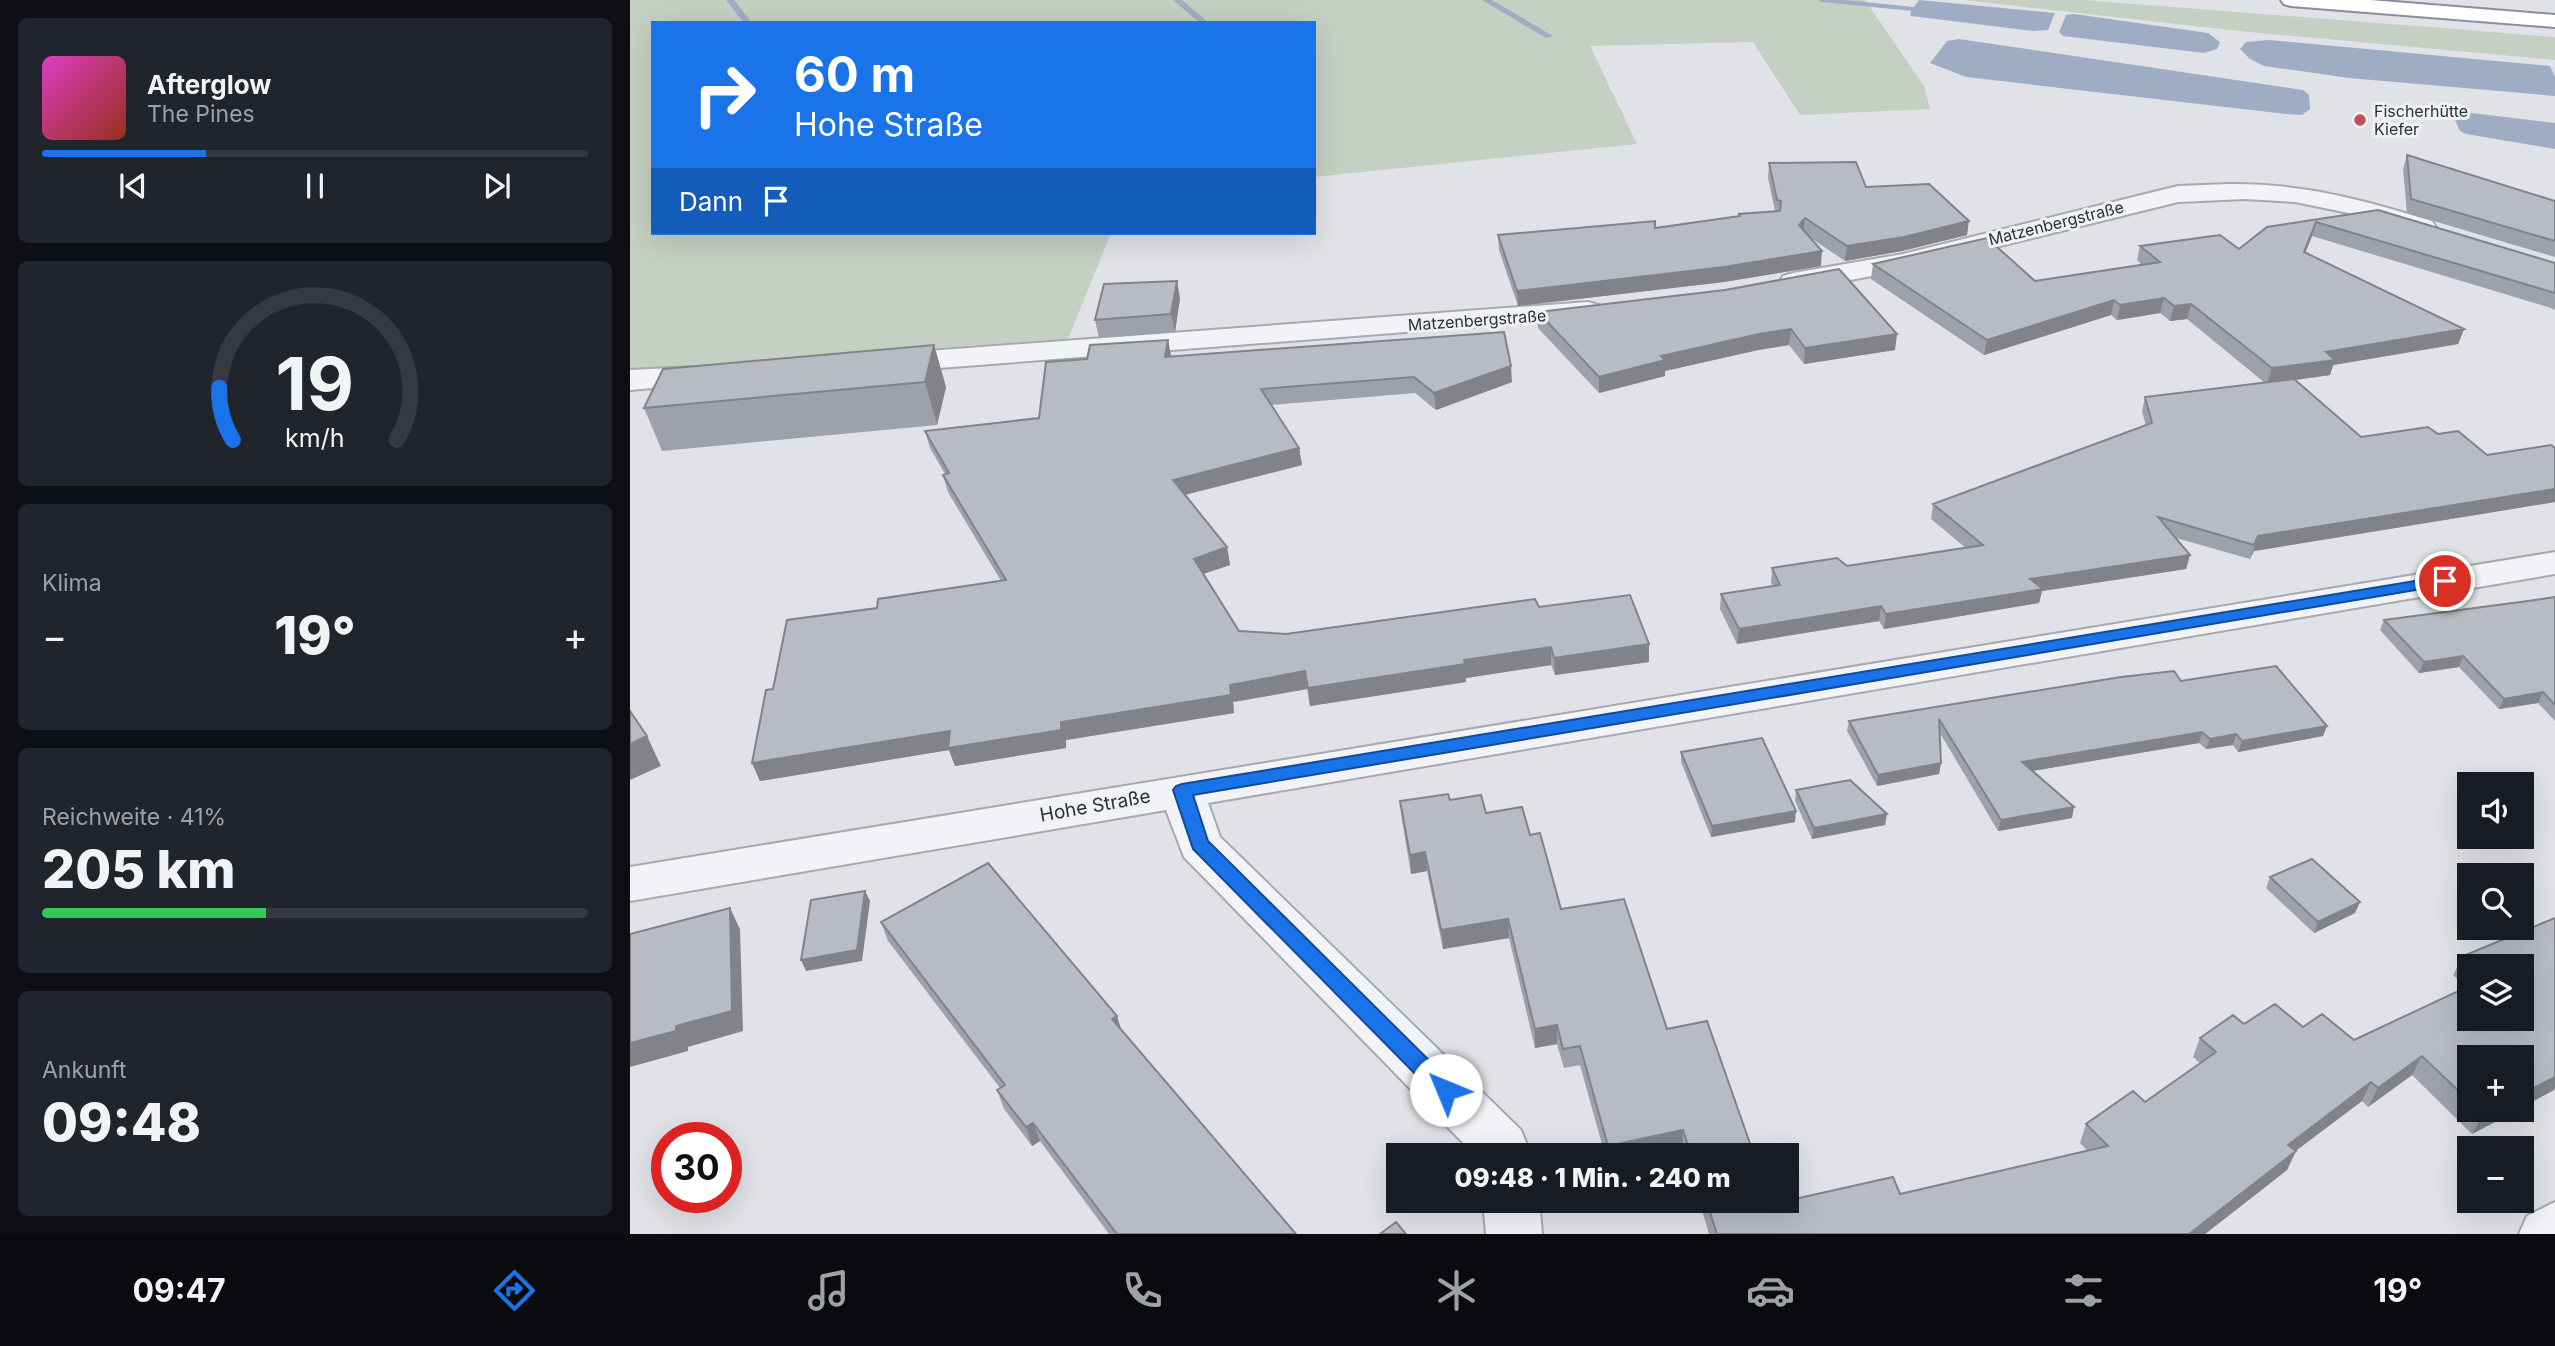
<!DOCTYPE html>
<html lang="de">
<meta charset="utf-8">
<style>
:root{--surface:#171b24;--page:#20242c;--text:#f1f3f6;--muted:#9ea1a6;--line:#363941;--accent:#1a73e8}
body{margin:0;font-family:Inter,sans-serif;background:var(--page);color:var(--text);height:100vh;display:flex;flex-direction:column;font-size:26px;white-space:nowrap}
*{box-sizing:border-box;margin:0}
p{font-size:23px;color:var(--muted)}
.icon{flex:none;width:38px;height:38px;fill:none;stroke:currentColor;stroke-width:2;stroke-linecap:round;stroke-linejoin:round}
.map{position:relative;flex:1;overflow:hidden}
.details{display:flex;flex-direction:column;gap:18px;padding:18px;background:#0d0f14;width:630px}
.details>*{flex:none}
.hud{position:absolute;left:21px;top:21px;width:665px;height:214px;border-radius:0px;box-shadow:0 7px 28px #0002;background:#1a73e8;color:#fff;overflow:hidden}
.buttons{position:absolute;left:1827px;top:772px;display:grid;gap:14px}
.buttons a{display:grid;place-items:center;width:77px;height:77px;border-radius:0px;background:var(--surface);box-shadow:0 7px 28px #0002;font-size:35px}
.speed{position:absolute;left:21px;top:1122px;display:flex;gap:14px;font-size:35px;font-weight:700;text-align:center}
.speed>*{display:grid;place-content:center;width:91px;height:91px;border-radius:50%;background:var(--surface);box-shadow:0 7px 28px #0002;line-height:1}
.speed .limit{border:10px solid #d22;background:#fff;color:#111}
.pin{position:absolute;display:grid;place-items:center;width:60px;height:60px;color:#fff;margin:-30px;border:4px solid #fff;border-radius:50%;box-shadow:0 2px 7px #0007}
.me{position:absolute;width:77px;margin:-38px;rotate:315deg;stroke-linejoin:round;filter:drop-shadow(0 0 5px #0008)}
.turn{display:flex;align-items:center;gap:24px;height:147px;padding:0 28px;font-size:32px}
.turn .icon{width:91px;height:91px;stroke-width:2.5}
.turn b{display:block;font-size:49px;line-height:60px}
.then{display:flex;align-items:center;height:66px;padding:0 28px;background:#0003;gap:14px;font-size:26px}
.big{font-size:52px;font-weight:800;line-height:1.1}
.details .card{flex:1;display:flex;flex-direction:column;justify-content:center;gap:10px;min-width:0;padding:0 24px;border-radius:10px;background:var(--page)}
.details .dial{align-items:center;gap:0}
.dial svg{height:182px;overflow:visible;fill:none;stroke:var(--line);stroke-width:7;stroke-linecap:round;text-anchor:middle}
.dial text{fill:var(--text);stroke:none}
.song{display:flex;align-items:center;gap:21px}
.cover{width:84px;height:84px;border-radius:10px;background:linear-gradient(135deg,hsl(310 70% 55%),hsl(10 70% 35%))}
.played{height:7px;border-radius:4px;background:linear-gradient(90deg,var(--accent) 30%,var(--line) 30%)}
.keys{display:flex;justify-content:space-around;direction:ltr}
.heat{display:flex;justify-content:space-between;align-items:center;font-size:38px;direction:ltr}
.charge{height:10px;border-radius:5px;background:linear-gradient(90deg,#34c759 41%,var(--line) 0)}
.trip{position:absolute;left:756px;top:1143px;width:413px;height:70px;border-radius:0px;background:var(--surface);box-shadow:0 7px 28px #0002;font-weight:800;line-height:70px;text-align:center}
.tab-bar{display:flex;height:112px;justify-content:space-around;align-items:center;background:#090b0e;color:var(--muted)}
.tab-bar .icon{width:49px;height:49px}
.tab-bar .selected{color:var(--accent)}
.tab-bar b{font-size:32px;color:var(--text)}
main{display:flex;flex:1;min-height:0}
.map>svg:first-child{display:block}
.green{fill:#c4d0c2}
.water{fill:#9fadc4}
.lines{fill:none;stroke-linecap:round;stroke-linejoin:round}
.stream{fill:#9fadc4;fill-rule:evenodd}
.minor-casing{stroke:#a6a9b1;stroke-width:4}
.highway-casing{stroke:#898f9c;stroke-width:4}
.minor{fill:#f2f3f6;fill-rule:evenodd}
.highway{fill:#fff;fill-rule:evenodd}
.wall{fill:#9ea1a9;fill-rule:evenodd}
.shaded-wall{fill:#818389}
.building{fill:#b8bbc4;stroke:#818389;stroke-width:2}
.route{fill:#1a73e8;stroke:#114b97;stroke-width:2}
.poi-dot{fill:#bf5259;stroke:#eff1f5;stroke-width:2.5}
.labels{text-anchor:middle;stroke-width:6;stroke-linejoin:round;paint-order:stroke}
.far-poi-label{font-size:16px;fill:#2a303d;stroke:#eff1f5;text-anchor:start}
.far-street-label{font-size:16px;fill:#2a303d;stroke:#eff1f5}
.street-label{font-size:19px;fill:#2a303d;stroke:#eff1f5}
</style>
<main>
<section class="details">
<div class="card">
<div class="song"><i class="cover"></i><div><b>Afterglow</b><p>The Pines</p></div></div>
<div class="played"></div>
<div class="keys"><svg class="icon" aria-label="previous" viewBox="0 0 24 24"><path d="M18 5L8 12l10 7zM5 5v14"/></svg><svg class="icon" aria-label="pause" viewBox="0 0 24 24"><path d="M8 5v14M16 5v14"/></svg><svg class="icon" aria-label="next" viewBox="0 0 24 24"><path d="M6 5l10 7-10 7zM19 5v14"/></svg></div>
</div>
<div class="card dial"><svg viewBox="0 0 100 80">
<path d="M14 69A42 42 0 1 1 86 69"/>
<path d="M14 69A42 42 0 0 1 8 46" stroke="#1a73e8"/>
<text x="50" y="56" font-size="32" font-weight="700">19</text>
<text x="50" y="72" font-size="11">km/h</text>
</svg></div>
<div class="card"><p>Klima</p>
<div class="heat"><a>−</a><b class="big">19°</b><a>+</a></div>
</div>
<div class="card"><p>Reichweite · 41%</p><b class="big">205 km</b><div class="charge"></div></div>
<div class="card"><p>Ankunft</p><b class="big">09:48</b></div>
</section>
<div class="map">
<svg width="1925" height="1234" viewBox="0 0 1925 1234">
<rect width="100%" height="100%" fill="#e0e2e7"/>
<path class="green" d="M0 0H1235L1294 86 1300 109 1170 115 1123 42 960 46 1007 144 684 177V23H23V233H481L438 339 0 369Z
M1334 0H1454L1925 37V60L1609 31Z"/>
<path class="water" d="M1289 0 1425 13 1418 30 1403 31 1281 16 1280 13Z
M1444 14 1578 33 1590 42 1587 49 1574 53 1433 36 1429 32 1436 15Z
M1329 39 1673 90 1679 95 1680 109 1672 115 1656 114 1336 77 1300 63 1317 41Z
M1639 40 1920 66 1925 77V96L1719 78 1634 66 1620 59 1610 49 1616 42Z
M1826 111 1925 123V149L1836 134 1830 131 1822 114Z"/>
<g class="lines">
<path class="stream" d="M96 0H104L122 23H114Z
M543 0H552L579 23H570Z
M852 0H862L923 36 916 38Z
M1188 0H1215L1283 7 1287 9 1283 11 1192 2Z"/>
<g class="minor-casing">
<path id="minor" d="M1598 184C1664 183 1725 197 1788 217L1802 221 1806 227 1802 233 1792 235 1714 212 1665 202 1615 199 1548 202 1273 270 1163 291 1153 288 1149 282 1153 276 1163 273 1273 254 1548 186Z
M958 302 969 305 973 311 969 317 257 372 246 370 241 363 246 356 257 354Z
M82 366 93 368 98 375 93 382 0 390V370Z
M1925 552V574L578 803 590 837 891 1130 901 1155H845L554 857 536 810 0 901V867Z
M853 1200H909L912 1234H856Z
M1925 1202V1234H1889L1897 1216Z"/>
</g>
<g class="highway-casing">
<path id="highway" d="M1651 0H1740L1925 15V27L1661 6 1654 4Z"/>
</g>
<use href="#minor" class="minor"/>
<use href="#highway" class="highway"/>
</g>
<path class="wall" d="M1777 155 1925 201V257L1777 213 1773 169Z
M1139 163 1236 187 1337 235 1272 251 1215 261 1181 238 1191 266 1094 282 888 306 869 250 868 235 1025 228 1109 217V214L1145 211 1138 178Z
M1748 210 1925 263V310L1921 308 1682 236 1675 252 1834 329 1828 344 1703 365 1700 375 1665 380 1731 437 1808 434 1857 455 1925 448V502L1624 551 1620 559 1546 538 1560 555 1556 569 1412 591 1409 603 1254 629 1249 621 1107 644 1090 609 1091 594 1143 586 1141 583 1142 568 1217 566 1336 548 1301 519 1303 504 1516 426 1512 411 1515 397 1635 383 1557 319 1540 321 1530 313 1487 320 1481 315 1354 355 1241 279 1243 264 1405 281 1512 265 1507 260 1510 246 1609 249 1637 227Z
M1095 290 1265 350 1174 364 1159 345 1128 350 1035 371V376L969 393 908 328V312Z
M550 298 545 332 469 338 465 320Z
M538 340 540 357 882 382 806 410 785 393 641 405 669 448 672 465 555 495 597 547 600 565 573 574 609 631 656 634 909 607 1019 644V662L925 675 921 665 836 678V682L680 706 677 689 603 702 604 713 436 740V748L325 766 319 750 130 781 122 763 143 689 247 608 371 581 318 492 313 475 315 474 300 448 295 431 409 418 457 359Z
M304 345 316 387 307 425 32 451 14 408Z
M1925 597V721L1908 703 1869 709 1829 667 1789 673 1750 630 1754 620 1898 601Z
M1551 681 1697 726 1693 736 1608 752 1603 745 1576 749 1569 743 1402 771 1442 818 1368 831 1310 733 1311 763 1309 774 1247 786 1217 731 1219 721Z
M1051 752 1165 822 1081 837 1051 762Z
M1166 790 1255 825 1182 839 1165 801Z
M820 800 856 813 900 835 931 909 1037 1029 1124 1155H1054L1052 1149 1024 1155H975L950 1065 934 1068 927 1044 905 1048 879 938 813 949 797 871 781 874 772 820 770 801Z
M1640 877 1725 913 1684 933 1636 888Z
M1925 918 1924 1090 1892 1107V1057H1839V1110H1888L1842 1134 1782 1075 1738 1107 1732 1101 1666 1151 1657 1170 1575 1234H1079L1069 1200H1141L1142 1204 1270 1194 1457 1150 1450 1143 1456 1124 1515 1102 1570 1063 1563 1057 1570 1038 1614 1024 1673 1027 1724 1040 1836 987 1823 975 1833 956ZM1839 966H1892L1839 1018Z
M251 922 487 1016 491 1029 666 1234H479L410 1141 402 1146 374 1109 367 1090 370 1088 258 941Z"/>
<path class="shaded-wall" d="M1175 218 1173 233 1169 225Z
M1339 221 1337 235 1272 251 1215 261 1217 246Z
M1686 222 1682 236 1670 266 1674 252Z
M1192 251 1191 266 1094 282 888 306 887 291Z
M547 281 550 298 545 332 541 314Z
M1534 298 1530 313 1487 320 1490 305Z
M1484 300 1481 315 1354 355 1357 340Z
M1561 304 1557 319 1540 321 1544 306Z
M1161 329 1159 345 1128 350 1035 371V376L969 393V377L1031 356 1129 334Z
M1834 329 1828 344 1703 365 1700 375 1637 384 1642 368 1696 352Z
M1267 334 1265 350 1174 364 1175 348Z
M538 340 541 355 538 373 535 357Z
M304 345 316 387 307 425 295 382Z
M881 366 882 382 806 410 804 393Z
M669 448 672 465 546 497 543 480Z
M1925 489V502L1624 551 1620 559 1628 536Z
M597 547 600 565 567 576 564 559Z
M1560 555 1556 569 1412 591 1409 603 1254 629 1256 614 1400 579Z
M1251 606 1249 621 1107 644 1109 629Z
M1019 644V662L925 675 924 658Z
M921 647V665L836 678V682L680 706 678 688 834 660Z
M1833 656 1829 667 1789 673 1794 662Z
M675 671 677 689 603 702 604 713 436 740V748L325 766 319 750 130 781 122 763 320 731 431 722 600 685Z
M1913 692 1908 703 1869 709 1874 699Z
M1697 726 1693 736 1608 752 1612 741Z
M1572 732 1569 743 1390 773 1392 762Z
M1606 734 1603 745 1576 749 1580 739Z
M17 736 31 766 0 780V744Z
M1311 763 1309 774 1247 786 1248 775Z
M1444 807 1442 818 1368 831 1371 820Z
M1166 811 1165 822 1081 837 1082 826Z
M1257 814 1255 825 1182 839 1184 828Z
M795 852 797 871 781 874 780 855Z
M235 891 240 901 232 961 176 971 171 960Z
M1730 902 1725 913 1684 933 1688 922Z
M100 908 110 929 113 1031 58 1047V1051L0 1067V1043L46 1026Z
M878 919 879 938 813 949 811 930Z
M487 1016 492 1034 482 1019Z
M927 1025V1044L905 1048V1029Z
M1792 1056 1782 1075 1738 1107 1748 1088Z
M1925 1077V1088L1924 1090 1892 1107V1094Z
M1741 1082 1732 1101 1649 1163 1658 1145Z
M1863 1110H1888L1842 1134 1853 1115Z
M403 1123 410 1141 402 1146 396 1127Z
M1053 1130 1052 1149 1024 1155H978V1146Z
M1666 1151 1657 1170 1575 1234H1559Z"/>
<path class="building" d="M1777 155 1925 201V241L1781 199Z
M1226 162 1236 187 1299 184 1339 221 1274 237 1217 246 1175 218 1169 225 1192 251 1094 267 887 291 868 235 1025 221V228L1110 216 1109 214 1150 211 1151 201 1147 200 1139 163Z
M1748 210 1925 263V293L1686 222 1674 252 1834 329 1696 352 1705 360 1642 368 1561 304 1544 306 1534 298 1490 305 1484 300 1357 340 1243 264 1357 238 1405 281 1530 262 1510 246 1590 235 1609 249 1637 227Z
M1209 269 1267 334 1175 348 1161 329 1129 334 1031 356 1035 360 969 377 908 312 1095 290Z
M547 281 541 314 465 320 474 284Z
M874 332 881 366 804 393 784 377 631 389 669 448 543 480 597 547 564 559 609 631 656 634 905 599 909 607 1000 595 1019 644 924 658 921 647 834 660 835 664 678 688 675 671 600 685 601 695 431 722V730L318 748 320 731 122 763 136 690 143 689 157 620 247 608 248 599 376 580 313 475 319 473 295 431 409 418 416 362 457 359 460 345 538 340 535 357Z
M304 345 295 382 14 408 33 369Z
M1664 379 1731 437 1798 427 1808 434 1828 431 1857 455 1921 445 1925 448V489L1628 536 1624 545 1528 517 1560 555 1400 579 1413 589 1256 614 1251 606 1109 629 1091 594 1150 585 1142 568 1207 558 1217 566 1353 545 1303 504 1522 423 1515 397Z
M1925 597V705L1913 692 1874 699 1833 656 1794 662 1754 620 1898 601Z
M1646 666 1697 726 1612 741 1606 734 1580 739 1572 732 1392 762 1444 807 1371 820 1309 719 1311 763 1248 775 1219 721 1491 677 1544 671 1551 681Z
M0 711 17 736 0 744Z
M1132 738 1166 811 1082 826 1051 752Z
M1220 780 1257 814 1184 828 1166 790Z
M818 794 820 800 851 795 856 813 892 807 900 835 910 833 931 909 994 899 1037 1029 1077 1021 1124 1155H1061L1053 1130 978 1146 950 1046 933 1049 927 1025 905 1029 878 919 811 930 795 852 780 855 770 801Z
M1682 859 1730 902 1688 922 1640 877Z
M358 863 487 1016 482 1019 666 1234H487L403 1123 396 1127 367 1090 375 1085 251 922Z
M235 891 227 950 171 960 181 900Z
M100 908 102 1011 46 1026V1031L0 1043V934Z
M1925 918V1077L1892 1094V1057H1839V1101L1792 1056 1748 1088 1741 1082 1658 1145 1666 1151 1559 1234H1087L1076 1200H1141L1142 1204 1263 1177 1270 1194 1478 1146 1456 1124 1503 1091 1515 1102 1586 1052 1570 1038 1603 1015 1614 1024 1645 1004 1673 1027 1692 1014 1724 1040 1839 986V1018H1892V966H1844L1833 956Z
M1848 1110H1863L1853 1115Z
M766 1222 776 1234H750Z"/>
<path class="route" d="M1815 576 1823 581 1821 584 563 795 578 841 823 1084 826 1090 823 1097 816 1099 808 1097 563 849 543 790 546 786 552 784Z"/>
<circle class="poi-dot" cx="1730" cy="120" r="7"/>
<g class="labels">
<g class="far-poi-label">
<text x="1744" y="117">Fischerhütte<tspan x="1744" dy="18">Kiefer</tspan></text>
</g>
<g class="far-street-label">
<text transform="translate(1426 223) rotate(-14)" y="6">Matzenbergstraße</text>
<text transform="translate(847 320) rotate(-4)" y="6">Matzenbergstraße</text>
</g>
<g class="street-label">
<text transform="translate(465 805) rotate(-10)" y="7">Hohe Straße</text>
</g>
</g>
</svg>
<div class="buttons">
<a><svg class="icon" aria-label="sound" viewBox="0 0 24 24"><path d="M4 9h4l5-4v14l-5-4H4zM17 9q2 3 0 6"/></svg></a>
<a><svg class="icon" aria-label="search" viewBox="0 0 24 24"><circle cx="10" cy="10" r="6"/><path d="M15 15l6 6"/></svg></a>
<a><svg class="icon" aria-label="layers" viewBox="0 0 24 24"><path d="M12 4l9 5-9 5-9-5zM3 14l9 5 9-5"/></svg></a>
<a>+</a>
<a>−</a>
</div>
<div class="speed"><div class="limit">30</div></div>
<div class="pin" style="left:1815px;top:581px;background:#d93025"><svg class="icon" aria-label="arrive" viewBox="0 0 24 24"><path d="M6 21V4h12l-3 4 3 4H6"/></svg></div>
<svg class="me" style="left:816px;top:1090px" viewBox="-20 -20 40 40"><circle r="19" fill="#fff"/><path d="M0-13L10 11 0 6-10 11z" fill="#1a73e8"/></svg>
<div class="trip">09:48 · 1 Min. · 240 m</div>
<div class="hud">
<div class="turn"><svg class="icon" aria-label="right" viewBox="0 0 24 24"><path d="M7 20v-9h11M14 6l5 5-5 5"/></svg><div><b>60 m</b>Hohe Straße</div></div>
<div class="then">Dann<svg class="icon" aria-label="arrive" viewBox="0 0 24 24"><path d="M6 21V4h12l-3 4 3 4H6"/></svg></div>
</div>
</div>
</main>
<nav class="tab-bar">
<b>09:47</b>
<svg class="icon selected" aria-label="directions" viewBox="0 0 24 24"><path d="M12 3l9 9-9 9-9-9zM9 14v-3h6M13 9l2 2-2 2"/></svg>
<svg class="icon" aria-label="music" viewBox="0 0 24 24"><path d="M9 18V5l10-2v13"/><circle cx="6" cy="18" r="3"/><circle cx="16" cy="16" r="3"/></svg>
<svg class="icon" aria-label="phone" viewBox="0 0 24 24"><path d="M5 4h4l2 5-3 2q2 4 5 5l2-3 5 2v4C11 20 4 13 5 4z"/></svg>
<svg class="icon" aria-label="climate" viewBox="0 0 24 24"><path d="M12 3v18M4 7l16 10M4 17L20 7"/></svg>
<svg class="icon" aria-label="car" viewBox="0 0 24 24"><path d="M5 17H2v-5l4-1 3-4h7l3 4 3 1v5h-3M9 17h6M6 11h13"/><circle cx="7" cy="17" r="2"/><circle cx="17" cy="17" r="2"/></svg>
<svg class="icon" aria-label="filters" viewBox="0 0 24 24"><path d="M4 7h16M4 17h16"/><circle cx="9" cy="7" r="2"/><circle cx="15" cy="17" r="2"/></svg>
<b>19°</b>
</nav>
